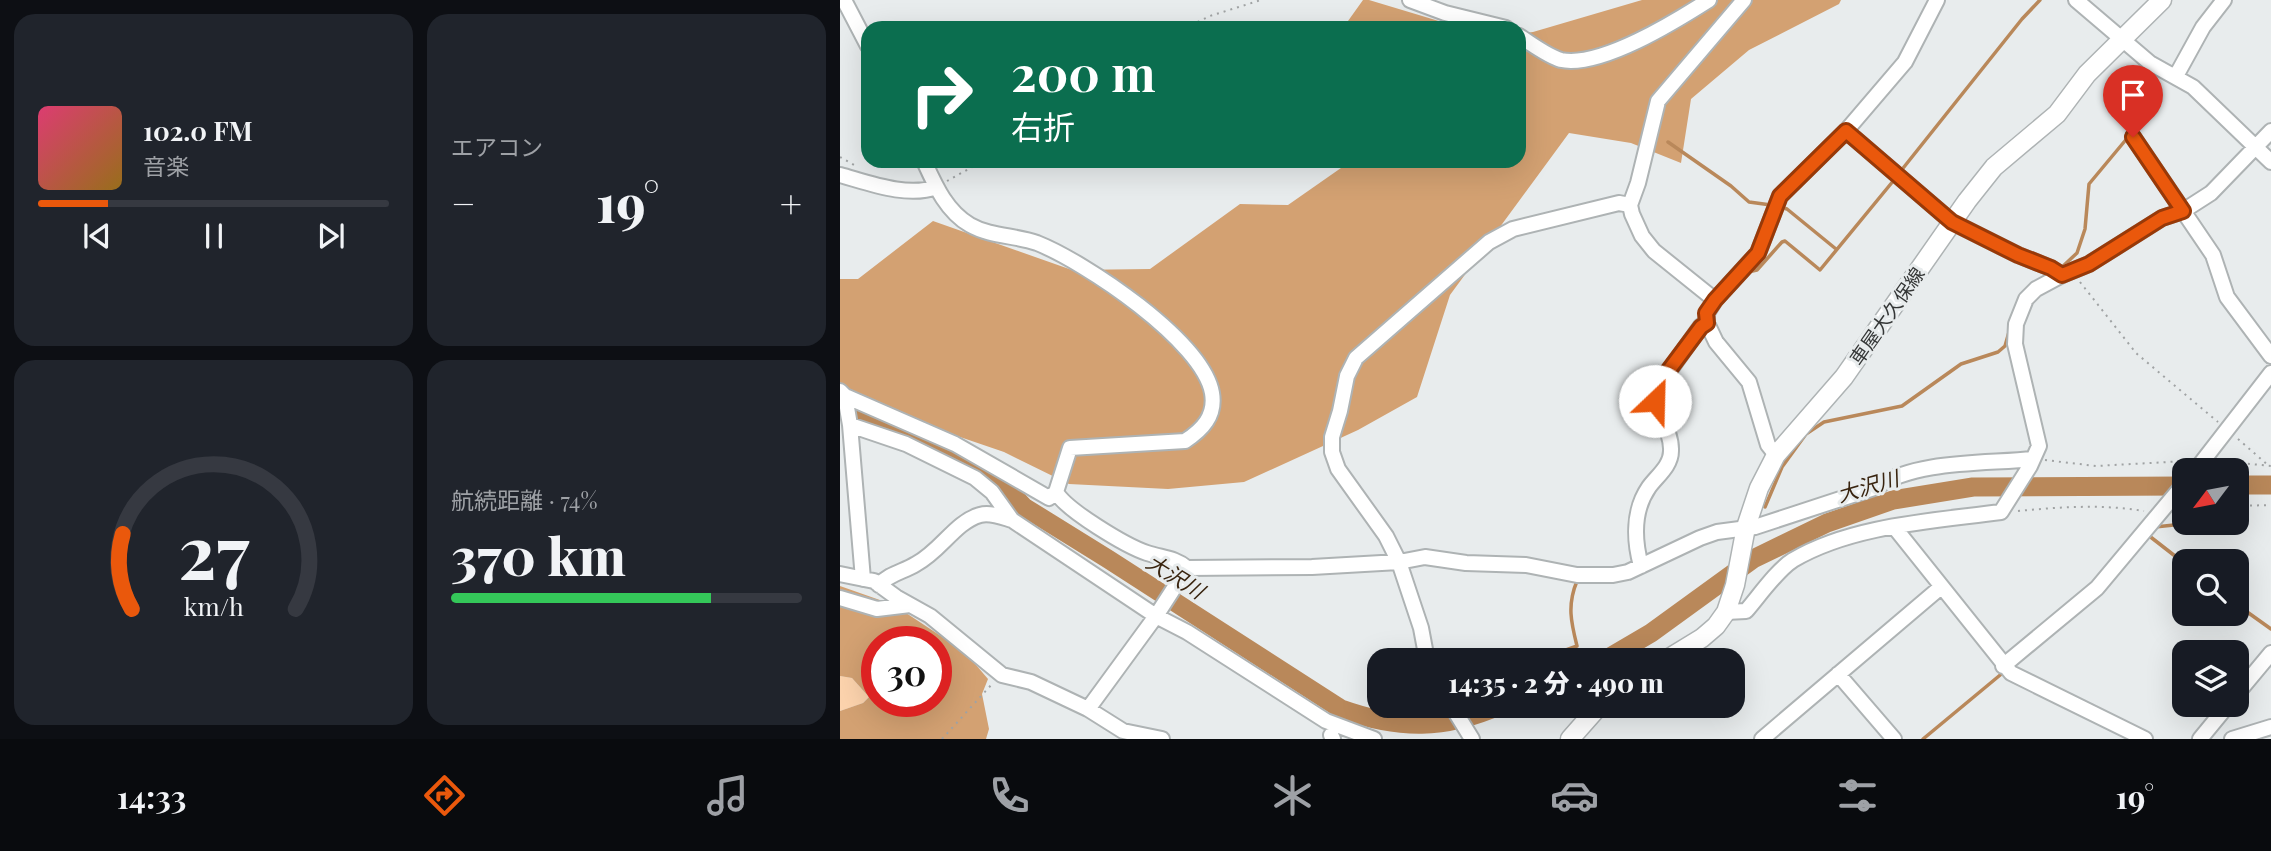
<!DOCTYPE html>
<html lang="ja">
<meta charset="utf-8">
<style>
:root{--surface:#171b24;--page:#20242c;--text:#f1f3f6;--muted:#9ea1a6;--line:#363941;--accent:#ea580c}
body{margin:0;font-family:"Playfair Display","Noto Sans JP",serif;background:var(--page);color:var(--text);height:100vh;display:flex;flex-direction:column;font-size:26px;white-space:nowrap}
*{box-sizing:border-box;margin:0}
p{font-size:23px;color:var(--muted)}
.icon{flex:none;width:38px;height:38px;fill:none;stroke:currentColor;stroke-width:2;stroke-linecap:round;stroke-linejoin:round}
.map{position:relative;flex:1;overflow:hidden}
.sheet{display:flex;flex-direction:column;gap:14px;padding:14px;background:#0d0f14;width:840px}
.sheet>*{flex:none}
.top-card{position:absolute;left:21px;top:21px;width:665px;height:147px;border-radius:21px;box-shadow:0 7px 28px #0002;background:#0b6e4f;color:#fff;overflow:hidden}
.needle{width:46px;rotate:238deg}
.fabs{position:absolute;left:1332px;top:458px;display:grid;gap:14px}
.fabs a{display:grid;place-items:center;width:77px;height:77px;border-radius:14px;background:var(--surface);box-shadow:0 7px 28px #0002;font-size:35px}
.speed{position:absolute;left:21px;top:626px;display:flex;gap:14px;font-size:35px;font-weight:700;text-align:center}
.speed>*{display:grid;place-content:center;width:91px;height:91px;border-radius:50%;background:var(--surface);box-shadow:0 7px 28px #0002;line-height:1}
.speed .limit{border:10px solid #d22;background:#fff;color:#111}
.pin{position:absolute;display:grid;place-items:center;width:60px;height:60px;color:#fff;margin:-72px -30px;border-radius:50% 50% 50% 0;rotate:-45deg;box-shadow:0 0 7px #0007}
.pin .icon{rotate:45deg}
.me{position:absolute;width:77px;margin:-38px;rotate:24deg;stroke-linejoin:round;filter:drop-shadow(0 0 5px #0008)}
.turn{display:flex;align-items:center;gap:24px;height:147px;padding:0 35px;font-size:32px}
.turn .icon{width:91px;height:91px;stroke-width:2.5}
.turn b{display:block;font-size:49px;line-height:60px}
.big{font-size:52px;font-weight:800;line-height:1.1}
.sheet .card{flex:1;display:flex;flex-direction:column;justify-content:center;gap:10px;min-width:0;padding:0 24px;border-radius:21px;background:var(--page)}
.sheet .dial{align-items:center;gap:0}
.dial svg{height:182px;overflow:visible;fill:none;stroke:var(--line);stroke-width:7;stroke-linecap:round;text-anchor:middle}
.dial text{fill:var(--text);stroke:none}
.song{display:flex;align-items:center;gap:21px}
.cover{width:84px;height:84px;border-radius:10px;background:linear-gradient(135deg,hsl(340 70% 55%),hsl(40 70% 35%))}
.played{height:7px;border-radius:4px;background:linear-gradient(90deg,var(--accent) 20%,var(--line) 20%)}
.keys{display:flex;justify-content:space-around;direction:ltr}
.heat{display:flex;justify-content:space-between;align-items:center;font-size:38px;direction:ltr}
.charge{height:10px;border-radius:5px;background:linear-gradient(90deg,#34c759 74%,var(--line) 0)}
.sheet .tiles{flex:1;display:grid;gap:14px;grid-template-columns:repeat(2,1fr)}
.trip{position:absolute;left:527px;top:648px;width:378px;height:70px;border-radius:21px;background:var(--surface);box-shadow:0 7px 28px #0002;font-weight:800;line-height:70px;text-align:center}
.dock{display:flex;height:112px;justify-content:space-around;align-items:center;background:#090b0e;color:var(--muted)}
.dock .icon{width:49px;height:49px}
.dock .current{color:var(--accent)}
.dock b{font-size:32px;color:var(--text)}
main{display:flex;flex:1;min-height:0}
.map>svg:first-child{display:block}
.green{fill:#fcd3ad}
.forest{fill:#d3a172;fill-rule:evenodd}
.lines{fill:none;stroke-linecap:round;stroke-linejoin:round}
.stream{stroke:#b9885a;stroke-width:3.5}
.river{stroke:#b9885a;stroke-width:19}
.minor-casing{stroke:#aeb3b4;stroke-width:18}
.major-casing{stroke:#aeb3b4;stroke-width:21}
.path{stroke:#a0a3a4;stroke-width:2;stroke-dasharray:2 5;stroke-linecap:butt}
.minor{stroke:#fff;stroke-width:14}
.major{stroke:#fff;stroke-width:18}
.route-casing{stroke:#983908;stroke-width:18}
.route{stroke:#ea580c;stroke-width:12}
.labels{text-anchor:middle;stroke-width:6;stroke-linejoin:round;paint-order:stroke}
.street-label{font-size:19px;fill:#353737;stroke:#e8eced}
.water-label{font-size:21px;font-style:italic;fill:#39240f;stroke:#e8eced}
</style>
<main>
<section class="sheet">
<div class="tiles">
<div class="card">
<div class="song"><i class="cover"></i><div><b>102.0 FM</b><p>音楽</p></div></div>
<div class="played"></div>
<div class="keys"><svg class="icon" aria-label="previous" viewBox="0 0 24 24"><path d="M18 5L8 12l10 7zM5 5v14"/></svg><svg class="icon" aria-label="pause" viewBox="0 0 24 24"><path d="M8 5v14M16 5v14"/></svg><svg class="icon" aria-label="next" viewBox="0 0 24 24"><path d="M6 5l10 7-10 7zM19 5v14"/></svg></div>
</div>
<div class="card"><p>エアコン</p>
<div class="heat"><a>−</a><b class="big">19°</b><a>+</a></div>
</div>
<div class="card dial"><svg viewBox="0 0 100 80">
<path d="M14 69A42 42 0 1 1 86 69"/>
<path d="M14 69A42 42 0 0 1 10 36" stroke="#ea580c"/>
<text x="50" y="56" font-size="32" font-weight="700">27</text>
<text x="50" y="72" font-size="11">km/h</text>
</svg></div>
<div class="card"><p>航続距離 · 74%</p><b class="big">370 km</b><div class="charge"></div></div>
</div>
</section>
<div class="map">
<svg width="1431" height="739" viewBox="0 0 1431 739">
<rect width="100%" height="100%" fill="#e8eced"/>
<path class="green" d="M0 676 12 678 29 697 23 703 0 711Z"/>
<path class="forest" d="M523 0H529L622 28H503Z
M802 0H1001L999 4 909 50 851 99 841 163 791 143 729 133 610 295 577 397 518 430 404 482 328 489 229 484 164 452 0 396V279H18L93 221 232 270 310 269 400 204 448 205 511 161H679V34L693 32Z
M0 586 54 605 125 652 148 679 142 694 149 729 146 739H0V711L23 703 29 697 12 678 0 676ZM37 642H96V702H37Z"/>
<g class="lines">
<path class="stream" d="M828 142 891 186 909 202 931 205
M1060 172 1182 19 1200 0
M940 207 947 209 996 249
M1221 268 1237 253 1245 229 1249 184 1289 136 1319 94
M908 272 917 270 942 242 945 241 980 270 1054 180
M925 507 942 467 966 434 984 422 1062 406 1121 364 1158 352 1165 346 1169 332
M1315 527 1353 523
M1308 535 1344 563
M1396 604 1431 629
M677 660 684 657 701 659 737 646C731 622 727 605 737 581
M1083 739 1165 671"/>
<path class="river" d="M0 409 63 431 107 450 157 478 184 507 268 559 501 709C560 730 604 730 661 705
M1396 485H1431
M765 660 811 633 913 559 987 523 1053 500 1133 487 1344 486"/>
<g class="minor-casing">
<path id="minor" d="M4 0 28 46
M570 0 605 13 666 28
M1236 0 1310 63 1353 87 1431 162
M679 36C692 44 707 56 721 60 761 68 836 21 869 0
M1336 76 1363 27 1384 0
M1006 131 1112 222 1178 255 1211 268 1222 275
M1293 137 1373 255 1387 297 1431 356
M0 175C29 183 68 198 96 187
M875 300 814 251 802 236 792 214 790 205 798 183 818 101 904 0
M0 391 5 396 115 444 209 498 216 492 230 448 345 441C362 430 376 416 372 393 363 341 245 262 197 243 175 235 151 237 130 225 106 211 95 185 84 161
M5 396 10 425 23 579
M10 425 66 444 135 478 152 492 172 520 316 616 347 632 486 721 534 739
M936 455 928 445 909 382 876 342 867 323V313L875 300 918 253 940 196 1006 131 1065 62 1097 0
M1355 471 1431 373
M216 492C226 510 286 546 307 553 322 558 336 558 347 568L472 567 559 562 585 557 626 563 686 565 737 575H773L788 572 860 538 877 532 915 527 1037 487C1076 460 1146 464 1193 459
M1055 528 1171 673 1305 739
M801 566C794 540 793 510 809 487 817 476 831 466 831 451 832 432 817 413 813 394L861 326 867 323
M0 574 34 581 56 597 90 616 162 675 191 682 248 709 283 731 322 739
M39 585C50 573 63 572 76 564 101 551 115 522 140 515 150 512 162 517 172 520
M0 598 37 609 70 605
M886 612 906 611C919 596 937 570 953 560 1012 525 1094 521 1161 512L1190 466 1199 446 1175 344 1176 324 1186 299 1196 289 1222 275 1249 264 1322 218 1343 211 1371 193 1431 131
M587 660 581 628 559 562 546 536 498 469 492 452V437L500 411 507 376 516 358 649 242 673 229 779 203 790 205
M1163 666 1257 588 1344 484
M998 674 1054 739
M1396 695 1431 653
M611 705 632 739
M248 709 316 616 347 568
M491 735 493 739
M922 739 1101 587
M1360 739 1388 705
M1392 739 1431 727"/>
</g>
<g class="major-casing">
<path id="major" d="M826 660 862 638 876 626 886 612 895 585 906 527 919 488 936 455 1004 377 1127 201 1154 167 1217 114 1247 74 1322 0
M730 739 760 705"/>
</g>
<path class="path" d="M345 28 370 16 421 0
M0 157 14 165
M107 181 143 161
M1240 282 1296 353 1378 422
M1398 439 1429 466
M1205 460 1256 466 1346 461
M1380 461 1431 466
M1396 506 1431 505
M1178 511C1220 507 1262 504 1304 511
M102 739 153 683"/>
<use href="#minor" class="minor"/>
<use href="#major" class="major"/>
</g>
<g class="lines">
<g class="route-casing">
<path id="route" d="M815 401 814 390 861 327 867 323 866 313 875 300 918 253 940 196 1006 131 1112 222 1178 255 1211 268 1222 275 1249 264 1322 218 1343 211 1293 137"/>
</g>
<use href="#route" class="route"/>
</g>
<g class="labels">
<g class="street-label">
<text transform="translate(1047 316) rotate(-55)" y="7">車屋大久保線</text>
</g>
<g class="water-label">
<text transform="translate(1028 487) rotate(-16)" y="7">大沢川</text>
<text transform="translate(335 577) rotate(32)" y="7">大沢川</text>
</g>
</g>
</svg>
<div class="fabs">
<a><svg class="needle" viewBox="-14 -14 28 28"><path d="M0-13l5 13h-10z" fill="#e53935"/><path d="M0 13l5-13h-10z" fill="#9ea1a6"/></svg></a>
<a><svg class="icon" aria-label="search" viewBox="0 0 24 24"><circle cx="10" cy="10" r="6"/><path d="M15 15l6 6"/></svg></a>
<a><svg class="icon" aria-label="layers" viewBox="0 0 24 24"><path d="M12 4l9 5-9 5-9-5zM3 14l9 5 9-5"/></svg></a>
</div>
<div class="speed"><div class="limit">30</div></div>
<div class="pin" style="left:1293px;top:137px;background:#d93025"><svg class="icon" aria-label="arrive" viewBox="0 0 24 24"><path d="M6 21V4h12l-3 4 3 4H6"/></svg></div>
<svg class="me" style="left:815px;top:401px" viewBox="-20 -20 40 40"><circle r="19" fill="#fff"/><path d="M0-13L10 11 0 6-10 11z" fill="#ea580c"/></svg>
<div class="trip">14:35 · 2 分 · 490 m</div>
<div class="top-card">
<div class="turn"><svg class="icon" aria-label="right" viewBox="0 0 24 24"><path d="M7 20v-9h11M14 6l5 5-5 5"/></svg><div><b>200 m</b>右折</div></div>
</div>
</div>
</main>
<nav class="dock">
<b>14:33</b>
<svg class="icon current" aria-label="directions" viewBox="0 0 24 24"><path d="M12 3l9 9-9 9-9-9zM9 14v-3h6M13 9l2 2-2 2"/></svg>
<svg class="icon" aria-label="music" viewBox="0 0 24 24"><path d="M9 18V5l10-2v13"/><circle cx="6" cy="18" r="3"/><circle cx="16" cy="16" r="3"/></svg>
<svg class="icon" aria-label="phone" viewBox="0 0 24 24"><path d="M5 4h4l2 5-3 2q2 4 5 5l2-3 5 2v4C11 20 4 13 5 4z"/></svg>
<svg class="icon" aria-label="climate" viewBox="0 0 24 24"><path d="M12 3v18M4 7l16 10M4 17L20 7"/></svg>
<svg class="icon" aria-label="car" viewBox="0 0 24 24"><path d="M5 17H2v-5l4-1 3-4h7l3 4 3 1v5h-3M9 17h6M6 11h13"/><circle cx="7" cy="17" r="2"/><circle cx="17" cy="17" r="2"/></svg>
<svg class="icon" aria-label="filters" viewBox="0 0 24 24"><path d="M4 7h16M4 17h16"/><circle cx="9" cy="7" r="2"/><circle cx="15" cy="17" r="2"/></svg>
<b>19°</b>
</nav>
